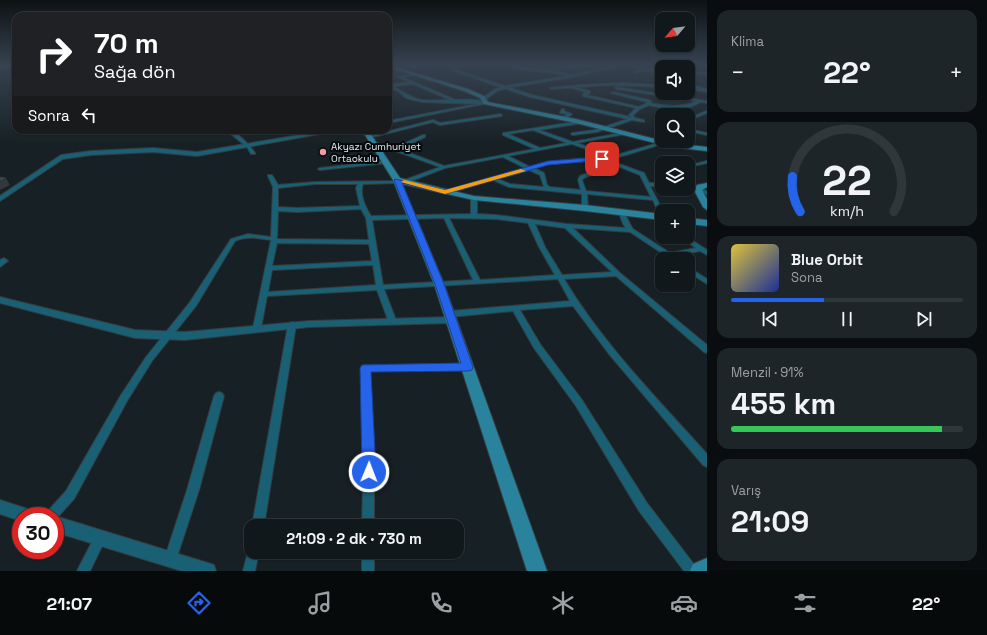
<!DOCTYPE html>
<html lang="tr">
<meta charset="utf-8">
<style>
:root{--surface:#11181b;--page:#1e2528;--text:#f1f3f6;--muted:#9ca0a3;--line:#30373a;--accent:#2563eb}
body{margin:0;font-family:"Space Grotesk",sans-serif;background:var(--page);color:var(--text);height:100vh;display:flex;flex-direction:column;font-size:15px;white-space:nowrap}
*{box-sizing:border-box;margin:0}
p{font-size:13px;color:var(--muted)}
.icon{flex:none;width:22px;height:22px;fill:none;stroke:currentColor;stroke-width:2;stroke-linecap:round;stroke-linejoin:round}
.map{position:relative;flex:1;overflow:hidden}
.drawer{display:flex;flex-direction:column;gap:10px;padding:10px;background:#090d0f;width:280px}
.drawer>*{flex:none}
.guide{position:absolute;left:12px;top:12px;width:380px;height:122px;border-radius:12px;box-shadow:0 1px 3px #0004,0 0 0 1px var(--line);background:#202124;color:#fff;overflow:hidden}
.needle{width:26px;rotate:241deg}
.controls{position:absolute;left:655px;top:12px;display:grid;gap:8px}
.controls a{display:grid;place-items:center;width:40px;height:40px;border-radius:8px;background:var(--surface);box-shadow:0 1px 3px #0004,0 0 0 1px var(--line);font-size:20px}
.speed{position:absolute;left:12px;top:507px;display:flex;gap:8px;font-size:20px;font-weight:700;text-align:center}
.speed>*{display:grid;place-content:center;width:52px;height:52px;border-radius:50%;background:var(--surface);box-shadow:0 1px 3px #0004,0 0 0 1px var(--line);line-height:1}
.speed .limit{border:6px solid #d22;background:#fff;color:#111}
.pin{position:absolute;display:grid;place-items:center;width:34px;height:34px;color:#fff;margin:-17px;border-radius:8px;box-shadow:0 2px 6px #0006}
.me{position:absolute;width:44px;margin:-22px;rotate:1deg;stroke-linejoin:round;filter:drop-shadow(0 0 3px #0008)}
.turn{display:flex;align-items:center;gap:14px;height:84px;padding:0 16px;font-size:18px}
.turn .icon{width:52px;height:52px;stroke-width:2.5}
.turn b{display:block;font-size:28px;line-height:34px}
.then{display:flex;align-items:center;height:38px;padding:0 16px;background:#0003;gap:8px;font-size:15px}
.big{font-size:30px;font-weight:600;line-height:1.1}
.drawer .widget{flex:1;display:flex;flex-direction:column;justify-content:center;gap:6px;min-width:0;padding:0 14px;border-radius:12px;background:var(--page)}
.drawer .dial{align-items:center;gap:0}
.dial svg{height:104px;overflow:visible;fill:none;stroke:var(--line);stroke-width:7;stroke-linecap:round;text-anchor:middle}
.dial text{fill:var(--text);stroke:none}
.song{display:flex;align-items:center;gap:12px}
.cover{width:48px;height:48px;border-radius:6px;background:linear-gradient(135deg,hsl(50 70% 55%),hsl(230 70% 35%))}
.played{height:4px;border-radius:2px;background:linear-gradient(90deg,var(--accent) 40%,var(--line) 40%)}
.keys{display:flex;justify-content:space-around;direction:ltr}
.heat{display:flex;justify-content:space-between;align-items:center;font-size:22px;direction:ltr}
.charge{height:6px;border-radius:3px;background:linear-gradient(90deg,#34c759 91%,var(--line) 0)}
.trip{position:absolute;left:244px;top:519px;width:220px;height:40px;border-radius:12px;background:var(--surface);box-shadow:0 1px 3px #0004,0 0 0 1px var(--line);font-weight:600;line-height:40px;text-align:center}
.tab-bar{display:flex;height:64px;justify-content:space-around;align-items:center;background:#070a0b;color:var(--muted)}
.tab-bar .icon{width:28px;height:28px}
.tab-bar .active{color:var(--accent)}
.tab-bar b{font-size:18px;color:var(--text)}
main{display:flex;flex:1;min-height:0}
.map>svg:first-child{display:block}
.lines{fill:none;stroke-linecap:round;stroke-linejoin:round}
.minor-casing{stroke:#343c40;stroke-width:2}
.tertiary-casing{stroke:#343c40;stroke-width:2}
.secondary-casing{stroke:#343c40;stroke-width:2}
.minor{fill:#196074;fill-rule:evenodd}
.tertiary{fill:#196074;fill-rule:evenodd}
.secondary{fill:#2a839d;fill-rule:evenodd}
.shaded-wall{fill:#32393c}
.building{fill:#475155;stroke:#32393c}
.route{fill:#2563eb;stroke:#184099}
.slow{fill:#f59e0b}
.poi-dot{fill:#f59b9b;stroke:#06090b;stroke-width:1.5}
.labels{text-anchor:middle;stroke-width:4;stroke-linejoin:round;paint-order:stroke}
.far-poi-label{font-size:10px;fill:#e5ebed;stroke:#06090b;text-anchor:start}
</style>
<main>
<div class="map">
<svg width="707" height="571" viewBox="0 0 707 571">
<rect width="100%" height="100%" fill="#172024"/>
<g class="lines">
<g class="minor-casing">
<path id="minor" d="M16 65V67L0 68V66Z
M505 65C511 64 517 67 523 68 540 70 558 69 573 76L572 77 550 72 522 70Z
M584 65 606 68 605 69 586 66 551 70 550 69Z
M683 65H687L667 67 668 66Z
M662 67V69L642 71 635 73 634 72 642 69Z
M453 69 532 95 631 117 629 115 636 108 583 96V94L586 92 572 88 574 87 590 91V93L587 95 639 107 647 103V102L611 93 613 92 649 100 651 101V103C667 107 682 108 697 101L616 89 615 87 707 101V103L701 102 690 107 676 109 663 108 649 105 640 109 633 115 635 118 644 120V122L632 120 597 132 573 135 571 134 572 133 595 130 628 119 530 97 453 71Z
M688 70 707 73V75L688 72Z
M415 73 416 75 402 77 458 101 455 102 413 84 388 87V85L409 82 398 77Z
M621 83 662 85V87L607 85 552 89 550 88 580 85Z
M688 87 707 90V92L688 89Z
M562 109H564V111L572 114 566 119H564V117L567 114 560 113Z
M706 111H707V113L688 121V119Z
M501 114 502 116 440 125 433 122 369 138 367 137 433 120 440 123Z
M581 121H582V123L539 130 573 142 626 132 627 133 625 134 577 143 613 156 662 142V144L616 158 606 159 644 173 649 183H662V187L650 186 663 211H662V216L659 214 653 200 587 194 588 208 585 210 582 208V194L509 187 493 180 445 194 442 192 525 168 503 157 445 168 406 183H402V181L440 167 393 150 371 143 373 142 395 148 423 135H425V137L399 149 444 166 535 149 503 135V133ZM533 130 567 143 540 148 508 134ZM572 144 606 156 548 162 530 167 508 156ZM600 160 611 164 580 176 578 180 581 190 550 187 547 185 544 173 534 168 548 164ZM615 165 640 175 651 197 586 191 582 180 584 178ZM529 170 540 175 544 187 510 184 498 179Z
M688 129 707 133V135L688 131Z
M226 130C236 130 250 145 255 153V154H251L247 147Z
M385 161 387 162V163L320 170 318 169 320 168Z
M707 161V163L693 166 691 165Z
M268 175H272L278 185 315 182 400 181V183H398L363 184C359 194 366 208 371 216L471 214V198L474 196 477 198V214L496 215 567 224 626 228 623 224 619 213 622 211C626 213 629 224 633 229L670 253 696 248 680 237H687L707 250V255L700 251 675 256 678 259H671L630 232 573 228 620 273 707 345V353L704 352 616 276 564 279C603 344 657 398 707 454V467L703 465 609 354 573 306 520 310 540 344 582 400 647 503 696 567 698 571H684L639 511 576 406 534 348 513 311 450 317 446 314 450 311 570 301 558 279 384 289 396 320 395 322H389L388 320 377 290 267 296 261 328 260 330H254L253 328 271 240C259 238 247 236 235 241L196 306 152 361 127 401 74 499 55 520V516H45L47 512 66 491 121 395 146 357 190 302 231 239 248 234 271 237 273 187 268 176ZM315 184H358L356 188 360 206 297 208 278 207V188ZM361 209 366 218 369 240 277 239 278 211 297 212ZM444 218 473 280 383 285 372 220ZM449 218 496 219 528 223 539 247 555 275 480 280ZM535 224 565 228 612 272 562 275 545 247ZM277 243 369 244 372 261 272 266ZM373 265 376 285 268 292 272 270Z
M688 186 698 187 707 191V195L697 190 686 189H688Z
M688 267 707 279V284L688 272Z
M292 322 295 323 296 325 264 526H252L288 325 289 323Z
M468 364 471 365 472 367 471 369 468 370 370 371 374 445V526H362L364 445 362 368 363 366 366 365Z
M219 392 222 393 224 396 199 490 176 560 174 564 170 566 166 564 164 560 187 490 214 396 216 393Z
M100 532 104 534 106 538 90 571H77L96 534Z
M251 547V552H259L255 571H243L249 548Z
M362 552H374V571H362Z"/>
</g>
<g class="tertiary-casing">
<path id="tertiary" d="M618 65H622L572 77 507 88 497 91 485 100 481 99 495 89 505 86 572 75Z
M633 65H637L662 74V76Z
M688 84 707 89V91L688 86Z
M388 85C401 89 409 98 422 100 439 102 474 96 488 103L388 123V121L477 104 422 102 406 98 398 91 388 87Z
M330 130H342L197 156 153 152 91 155 63 159 0 201V196L61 155 91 151 153 148 197 152Z
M4 258 8 261 0 267V260Z
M0 297 135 330 185 332 309 321 452 317 455 318 457 320 455 322 452 323 309 327 185 340 135 338 0 303Z
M0 500 34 511 36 516H21V521L0 514Z
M55 516 208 563 214 565 216 571H182L55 532Z"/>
</g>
<g class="secondary-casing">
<path id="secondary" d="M388 65 468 89 484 96 488 102 576 119 671 143 707 147V151L671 147 576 123 484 104 480 98 464 91 388 67Z
M362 130H368L400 178 474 196 585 205 662 214V220L585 211 474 200 402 184 444 284 547 571H527L434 284 393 180Z
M707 183V187L702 190 707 199V210L703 207 694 190 697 185Z
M688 218 707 220V226L688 224Z
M707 558V571H690L693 564Z"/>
</g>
<use href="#minor" class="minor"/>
<use href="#tertiary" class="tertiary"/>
<use href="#secondary" class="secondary"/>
</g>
<path class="shaded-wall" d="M6 178 10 185 0 190V181Z"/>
<path class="building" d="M0 177 6 178 0 181Z"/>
<linearGradient id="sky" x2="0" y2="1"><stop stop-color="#0d1214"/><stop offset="0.45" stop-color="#364250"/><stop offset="1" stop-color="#364250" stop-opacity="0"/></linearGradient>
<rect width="707" height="144" fill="url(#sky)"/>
<path class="route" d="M602 157 605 159 604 160 548 165 445 194 402 183 444 284 473 367 472 370 468 371 371 372 376 472 374 476 369 478 364 476 362 472 360 368 362 365 461 363 435 284 394 180 395 179 445 190 548 161Z"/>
<path class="slow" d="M521 169 526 171 445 194 401 182 404 180 445 190Z"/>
<circle class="poi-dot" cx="323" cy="152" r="4"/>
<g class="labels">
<g class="far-poi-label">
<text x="331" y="150">Akyazı Cumhuriyet<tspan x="331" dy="12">Ortaokulu</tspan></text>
</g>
</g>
</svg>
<div class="controls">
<a><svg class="needle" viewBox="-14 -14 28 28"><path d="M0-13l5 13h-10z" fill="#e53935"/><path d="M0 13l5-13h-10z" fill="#9ca0a3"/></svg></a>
<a><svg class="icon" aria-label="sound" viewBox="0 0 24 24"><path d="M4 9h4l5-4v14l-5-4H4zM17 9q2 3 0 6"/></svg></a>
<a><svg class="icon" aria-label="search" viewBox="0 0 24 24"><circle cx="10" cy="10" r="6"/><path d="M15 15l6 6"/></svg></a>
<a><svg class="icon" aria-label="layers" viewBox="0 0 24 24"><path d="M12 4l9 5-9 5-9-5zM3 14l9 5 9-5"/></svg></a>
<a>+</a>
<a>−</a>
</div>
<div class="speed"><div class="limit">30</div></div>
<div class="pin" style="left:602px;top:159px;background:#d93025"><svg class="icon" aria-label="arrive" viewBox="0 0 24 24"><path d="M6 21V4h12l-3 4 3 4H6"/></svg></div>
<svg class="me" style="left:369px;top:472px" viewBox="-20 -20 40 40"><circle r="17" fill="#2563eb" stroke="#fff" stroke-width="3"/><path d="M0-11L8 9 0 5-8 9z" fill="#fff"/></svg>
<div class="trip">21:09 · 2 dk · 730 m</div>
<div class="guide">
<div class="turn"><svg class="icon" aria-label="right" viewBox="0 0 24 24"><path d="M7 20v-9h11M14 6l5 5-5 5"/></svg><div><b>70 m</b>Sağa dön</div></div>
<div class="then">Sonra<svg class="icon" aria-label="left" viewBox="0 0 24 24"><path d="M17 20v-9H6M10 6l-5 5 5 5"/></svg></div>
</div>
</div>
<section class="drawer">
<div class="widget"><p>Klima</p>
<div class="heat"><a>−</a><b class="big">22°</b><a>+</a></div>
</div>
<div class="widget dial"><svg viewBox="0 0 100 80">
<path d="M14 69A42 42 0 1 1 86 69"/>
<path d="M14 69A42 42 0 0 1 8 42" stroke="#2563eb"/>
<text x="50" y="56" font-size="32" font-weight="700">22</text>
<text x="50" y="72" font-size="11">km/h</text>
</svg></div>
<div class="widget">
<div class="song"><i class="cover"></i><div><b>Blue Orbit</b><p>Sona</p></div></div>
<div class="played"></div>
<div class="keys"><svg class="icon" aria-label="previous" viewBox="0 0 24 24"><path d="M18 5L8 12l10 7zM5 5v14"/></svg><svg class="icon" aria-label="pause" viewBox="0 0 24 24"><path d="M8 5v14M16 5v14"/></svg><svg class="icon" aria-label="next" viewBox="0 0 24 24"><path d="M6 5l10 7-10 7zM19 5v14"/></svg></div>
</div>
<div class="widget"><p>Menzil · 91%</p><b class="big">455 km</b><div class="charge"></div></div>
<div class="widget"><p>Varış</p><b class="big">21:09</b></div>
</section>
</main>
<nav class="tab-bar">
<b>21:07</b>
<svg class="icon active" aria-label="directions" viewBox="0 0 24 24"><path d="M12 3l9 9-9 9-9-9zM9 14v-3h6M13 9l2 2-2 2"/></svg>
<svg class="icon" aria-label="music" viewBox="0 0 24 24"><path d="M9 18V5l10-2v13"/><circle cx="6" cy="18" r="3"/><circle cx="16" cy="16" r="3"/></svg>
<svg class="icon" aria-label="phone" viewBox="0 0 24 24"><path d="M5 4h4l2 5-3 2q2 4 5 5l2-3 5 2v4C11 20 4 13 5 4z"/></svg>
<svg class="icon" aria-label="climate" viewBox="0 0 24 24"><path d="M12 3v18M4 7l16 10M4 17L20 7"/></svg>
<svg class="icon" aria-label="car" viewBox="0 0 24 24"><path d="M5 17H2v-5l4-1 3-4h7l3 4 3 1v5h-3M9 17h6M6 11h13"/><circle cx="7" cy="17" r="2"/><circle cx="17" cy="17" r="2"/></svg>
<svg class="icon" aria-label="filters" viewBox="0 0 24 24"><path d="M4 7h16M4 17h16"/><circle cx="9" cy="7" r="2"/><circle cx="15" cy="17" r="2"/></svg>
<b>22°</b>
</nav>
